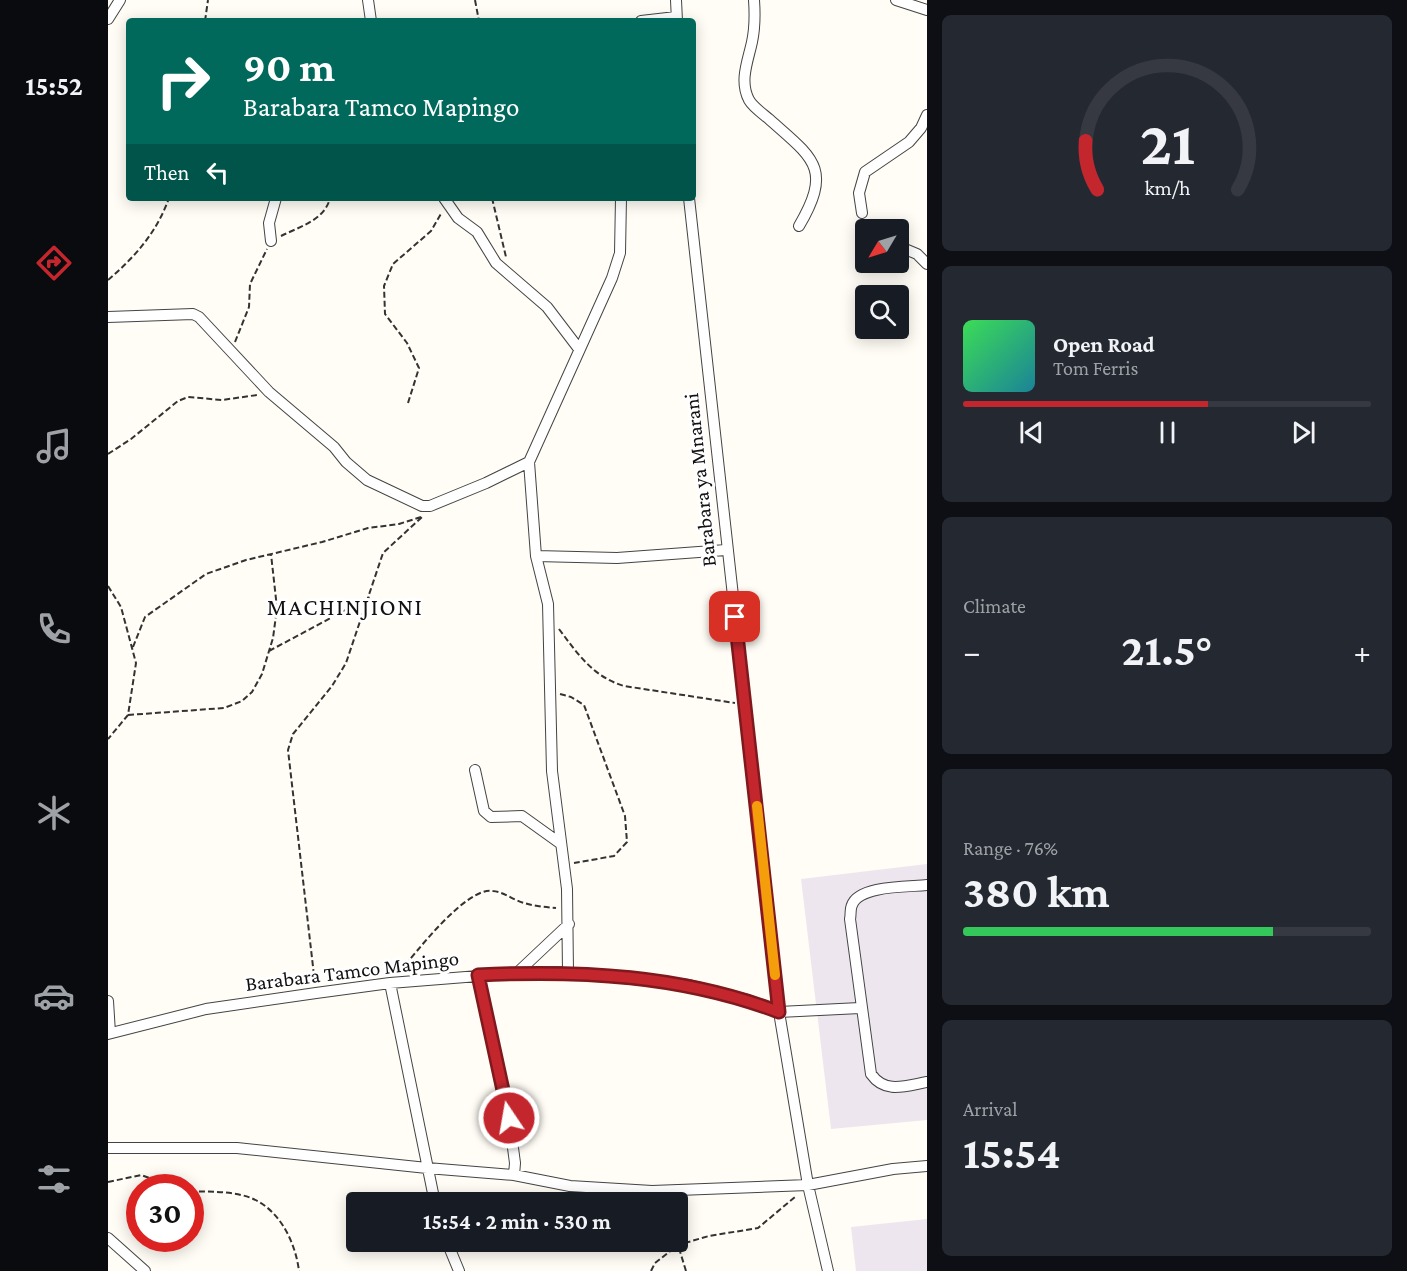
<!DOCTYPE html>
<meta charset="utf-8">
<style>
:root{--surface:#171b24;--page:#242831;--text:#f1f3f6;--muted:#9ea1a6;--line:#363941;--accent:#c4262e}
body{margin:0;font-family:"Crimson Pro",serif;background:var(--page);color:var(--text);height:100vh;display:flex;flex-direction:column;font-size:22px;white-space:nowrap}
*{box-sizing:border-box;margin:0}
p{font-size:20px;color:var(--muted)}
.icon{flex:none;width:33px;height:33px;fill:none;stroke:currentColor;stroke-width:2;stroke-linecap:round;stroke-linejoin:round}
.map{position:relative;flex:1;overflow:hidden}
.details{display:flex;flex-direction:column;gap:15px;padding:15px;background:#0d0f14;width:480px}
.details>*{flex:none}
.hud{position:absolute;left:18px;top:18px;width:570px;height:183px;border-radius:6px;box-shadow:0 3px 15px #0003;background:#00695c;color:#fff;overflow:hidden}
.needle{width:39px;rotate:232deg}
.buttons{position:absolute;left:747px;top:219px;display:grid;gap:12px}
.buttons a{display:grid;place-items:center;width:54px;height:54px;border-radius:6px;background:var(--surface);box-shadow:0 3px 15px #0003;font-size:30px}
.speed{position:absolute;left:18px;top:1174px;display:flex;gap:12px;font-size:30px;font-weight:700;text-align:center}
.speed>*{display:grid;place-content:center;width:78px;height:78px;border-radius:50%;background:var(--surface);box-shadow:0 3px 15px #0003;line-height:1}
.speed .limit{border:9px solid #d22;background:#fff;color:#111}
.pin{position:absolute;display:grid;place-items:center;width:51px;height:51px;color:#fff;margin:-26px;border-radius:12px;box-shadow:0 3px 9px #0006}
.me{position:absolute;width:66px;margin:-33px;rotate:348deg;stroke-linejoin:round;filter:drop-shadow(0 0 4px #0008)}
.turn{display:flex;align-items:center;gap:21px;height:126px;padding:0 18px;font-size:27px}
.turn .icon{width:78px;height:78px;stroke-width:2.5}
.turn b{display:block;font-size:42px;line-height:51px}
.then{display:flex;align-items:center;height:57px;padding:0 18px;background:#0003;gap:12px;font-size:22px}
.big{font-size:45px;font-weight:700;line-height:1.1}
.details .widget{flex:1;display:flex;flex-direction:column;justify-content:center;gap:9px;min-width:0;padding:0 21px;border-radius:9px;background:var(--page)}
.details .dial{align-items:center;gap:0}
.dial svg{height:156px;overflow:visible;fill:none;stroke:var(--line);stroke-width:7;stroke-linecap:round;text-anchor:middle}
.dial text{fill:var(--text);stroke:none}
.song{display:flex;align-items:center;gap:18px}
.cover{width:72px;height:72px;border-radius:9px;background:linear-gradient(135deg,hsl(130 70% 55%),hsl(190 70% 35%))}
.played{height:6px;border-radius:3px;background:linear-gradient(90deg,var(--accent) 60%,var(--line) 60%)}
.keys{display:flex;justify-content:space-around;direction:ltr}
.heat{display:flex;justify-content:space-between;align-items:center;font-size:33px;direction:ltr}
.charge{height:9px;border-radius:4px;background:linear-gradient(90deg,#34c759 76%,var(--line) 0)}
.trip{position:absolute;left:238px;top:1192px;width:342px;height:60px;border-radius:6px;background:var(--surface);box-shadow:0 3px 15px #0003;font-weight:700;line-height:60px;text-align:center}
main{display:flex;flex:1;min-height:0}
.menu{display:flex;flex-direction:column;width:108px;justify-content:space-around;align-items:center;background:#090b0e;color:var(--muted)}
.menu .icon{width:42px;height:42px}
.menu .active{color:var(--accent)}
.menu b{font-size:27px;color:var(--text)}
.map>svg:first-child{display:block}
.industrial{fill:#eee6ef}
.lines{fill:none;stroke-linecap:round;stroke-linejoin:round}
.minor-casing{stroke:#444;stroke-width:12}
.path{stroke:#333;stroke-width:2;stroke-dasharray:6 3;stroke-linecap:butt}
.minor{stroke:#fff;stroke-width:10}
.route-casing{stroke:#7f191e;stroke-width:15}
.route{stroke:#c4262e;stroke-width:10}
.slow{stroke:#f59e0b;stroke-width:10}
.labels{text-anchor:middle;stroke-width:6;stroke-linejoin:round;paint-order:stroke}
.street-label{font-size:21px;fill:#111;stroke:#fff}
.quarter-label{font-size:24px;letter-spacing:1.5px;fill:#111;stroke:#fff}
</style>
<main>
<nav class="menu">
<b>15:52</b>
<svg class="icon active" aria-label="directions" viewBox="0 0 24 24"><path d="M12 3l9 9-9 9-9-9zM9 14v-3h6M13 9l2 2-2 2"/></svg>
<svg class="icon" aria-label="music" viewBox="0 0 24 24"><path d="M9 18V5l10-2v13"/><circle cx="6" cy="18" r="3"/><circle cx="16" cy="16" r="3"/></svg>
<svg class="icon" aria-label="phone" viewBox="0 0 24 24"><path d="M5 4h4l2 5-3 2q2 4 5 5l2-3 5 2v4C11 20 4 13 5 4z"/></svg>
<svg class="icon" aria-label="climate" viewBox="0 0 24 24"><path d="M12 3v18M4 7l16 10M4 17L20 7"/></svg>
<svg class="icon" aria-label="car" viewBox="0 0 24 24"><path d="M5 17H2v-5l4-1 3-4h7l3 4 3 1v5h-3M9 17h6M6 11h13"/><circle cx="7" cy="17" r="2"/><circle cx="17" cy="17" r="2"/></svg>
<svg class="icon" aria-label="filters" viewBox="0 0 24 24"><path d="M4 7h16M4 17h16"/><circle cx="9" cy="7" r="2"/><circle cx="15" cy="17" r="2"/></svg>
</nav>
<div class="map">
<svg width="819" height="1271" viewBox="0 0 819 1271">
<rect width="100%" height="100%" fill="#fffdf5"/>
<path class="industrial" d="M819 864V1120L723 1129 693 879Z
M819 1219V1271H748L743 1227Z"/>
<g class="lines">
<g class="minor-casing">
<path id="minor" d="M260 0 263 21
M568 0 569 21
M646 0C647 14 647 28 644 42 640 61 631 81 641 100 645 107 655 114 661 119 705 158 725 168 691 226
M788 0 819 10
M0 19 12 0
M533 21 568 17
M336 198 350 218 369 232 388 263 439 307 471 349
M581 198 671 1012 700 1185 720 1271
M754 213 751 193 757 172 801 142 813 128 819 115
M755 230 758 231
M163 241 161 223 168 198
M790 246 809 254 819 264
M0 317 85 314 91 317 161 392 226 447 238 462 259 480 314 506H322L378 483 421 462
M428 556 509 558 618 550
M367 770 376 811 383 817 414 816 453 844
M819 885C801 887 751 885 744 905 742 909 743 915 742 919L763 1074C777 1094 797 1086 819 1082
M460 972 459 889 444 771 440 604 428 556 421 462 504 278 512 253 513 198
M409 973 461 924
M370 975 401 1118 407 1163 406 1175
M282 983 327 1203
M0 1001 2 1033
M0 1034 98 1009 208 993 282 983 409 973 460 972 581 985 640 1000 671 1012 752 1008
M0 1148H129L319 1168 406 1175 462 1186 544 1191 700 1185 785 1169 819 1166
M0 1238 37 1271
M339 1242 351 1271"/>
</g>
<path class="path" d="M367 0 371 21
M97 21 100 0
M384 198 398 257
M173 236C191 227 217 220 222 198
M0 280C27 257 49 232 61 198
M127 342 141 307 142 284 159 249
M300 403 311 368 299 343 277 314 276 286 285 264 323 231 334 212
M0 454 23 439 70 401 80 397 114 400 149 395
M0 586 13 607 28 663 20 715 0 739
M451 629C469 653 485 677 516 686L627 703
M25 647 37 617 98 574 138 560 214 542 260 528 291 524 313 517
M161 651 262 597
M452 694 463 697 476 705 517 816 519 842 506 856 466 863
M20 715 116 708 134 701 144 692 154 674 165 638 169 608 163 554
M292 972C307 953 359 886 385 891 396 892 405 900 416 903 426 906 437 907 448 908
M207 984 180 750 185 734 224 686 238 663 275 553 314 517
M0 1182 33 1175 69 1188
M82 1191C99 1192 117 1191 133 1195 168 1202 187 1239 191 1271
M565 1242 570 1245 578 1271
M543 1271 547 1263 570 1245 601 1236 650 1228 687 1197"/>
<use href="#minor" class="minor"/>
</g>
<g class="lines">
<g class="route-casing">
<path id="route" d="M401 1118 370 975C473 970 573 975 671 1012L627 617"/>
</g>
<use href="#route" class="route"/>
<path class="slow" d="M649 806 667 975"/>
</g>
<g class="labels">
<g class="street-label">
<text transform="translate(592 480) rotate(-96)" y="7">Barabara ya Mnarani</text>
<text transform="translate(244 971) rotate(-7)" y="7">Barabara Tamco Mapingo</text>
</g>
<g class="quarter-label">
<text x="237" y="615">MACHINJIONI</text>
</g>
</g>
</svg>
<div class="buttons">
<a><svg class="needle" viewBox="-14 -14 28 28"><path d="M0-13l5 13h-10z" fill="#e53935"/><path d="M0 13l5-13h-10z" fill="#9ea1a6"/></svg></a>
<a><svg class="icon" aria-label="search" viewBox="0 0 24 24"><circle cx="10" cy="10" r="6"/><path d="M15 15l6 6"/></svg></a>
</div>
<div class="speed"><div class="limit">30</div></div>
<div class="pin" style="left:627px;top:617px;background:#d93025"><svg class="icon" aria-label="arrive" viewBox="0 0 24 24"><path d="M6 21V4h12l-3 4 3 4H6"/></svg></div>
<svg class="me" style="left:401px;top:1118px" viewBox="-20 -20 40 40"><circle r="17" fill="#c4262e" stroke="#fff" stroke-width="3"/><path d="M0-11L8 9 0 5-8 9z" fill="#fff"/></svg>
<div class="trip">15:54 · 2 min · 530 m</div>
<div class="hud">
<div class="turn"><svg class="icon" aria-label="right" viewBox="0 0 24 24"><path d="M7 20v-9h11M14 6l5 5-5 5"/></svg><div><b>90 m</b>Barabara Tamco Mapingo</div></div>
<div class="then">Then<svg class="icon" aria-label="left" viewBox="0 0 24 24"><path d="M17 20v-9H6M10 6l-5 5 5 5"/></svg></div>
</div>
</div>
<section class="details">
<div class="widget dial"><svg viewBox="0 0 100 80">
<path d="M14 69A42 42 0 1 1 86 69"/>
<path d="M14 69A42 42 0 0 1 8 44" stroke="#c4262e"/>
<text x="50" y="56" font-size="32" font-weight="700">21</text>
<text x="50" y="72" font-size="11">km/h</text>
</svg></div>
<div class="widget">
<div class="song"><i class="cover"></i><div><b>Open Road</b><p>Tom Ferris</p></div></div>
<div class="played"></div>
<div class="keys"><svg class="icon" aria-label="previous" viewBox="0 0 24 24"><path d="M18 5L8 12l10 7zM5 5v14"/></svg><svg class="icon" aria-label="pause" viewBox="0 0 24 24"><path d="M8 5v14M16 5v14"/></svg><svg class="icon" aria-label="next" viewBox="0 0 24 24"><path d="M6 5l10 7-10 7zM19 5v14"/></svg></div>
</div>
<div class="widget"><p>Climate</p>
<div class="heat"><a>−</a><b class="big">21.5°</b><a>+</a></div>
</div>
<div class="widget"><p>Range · 76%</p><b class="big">380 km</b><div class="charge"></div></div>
<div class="widget"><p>Arrival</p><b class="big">15:54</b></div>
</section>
</main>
